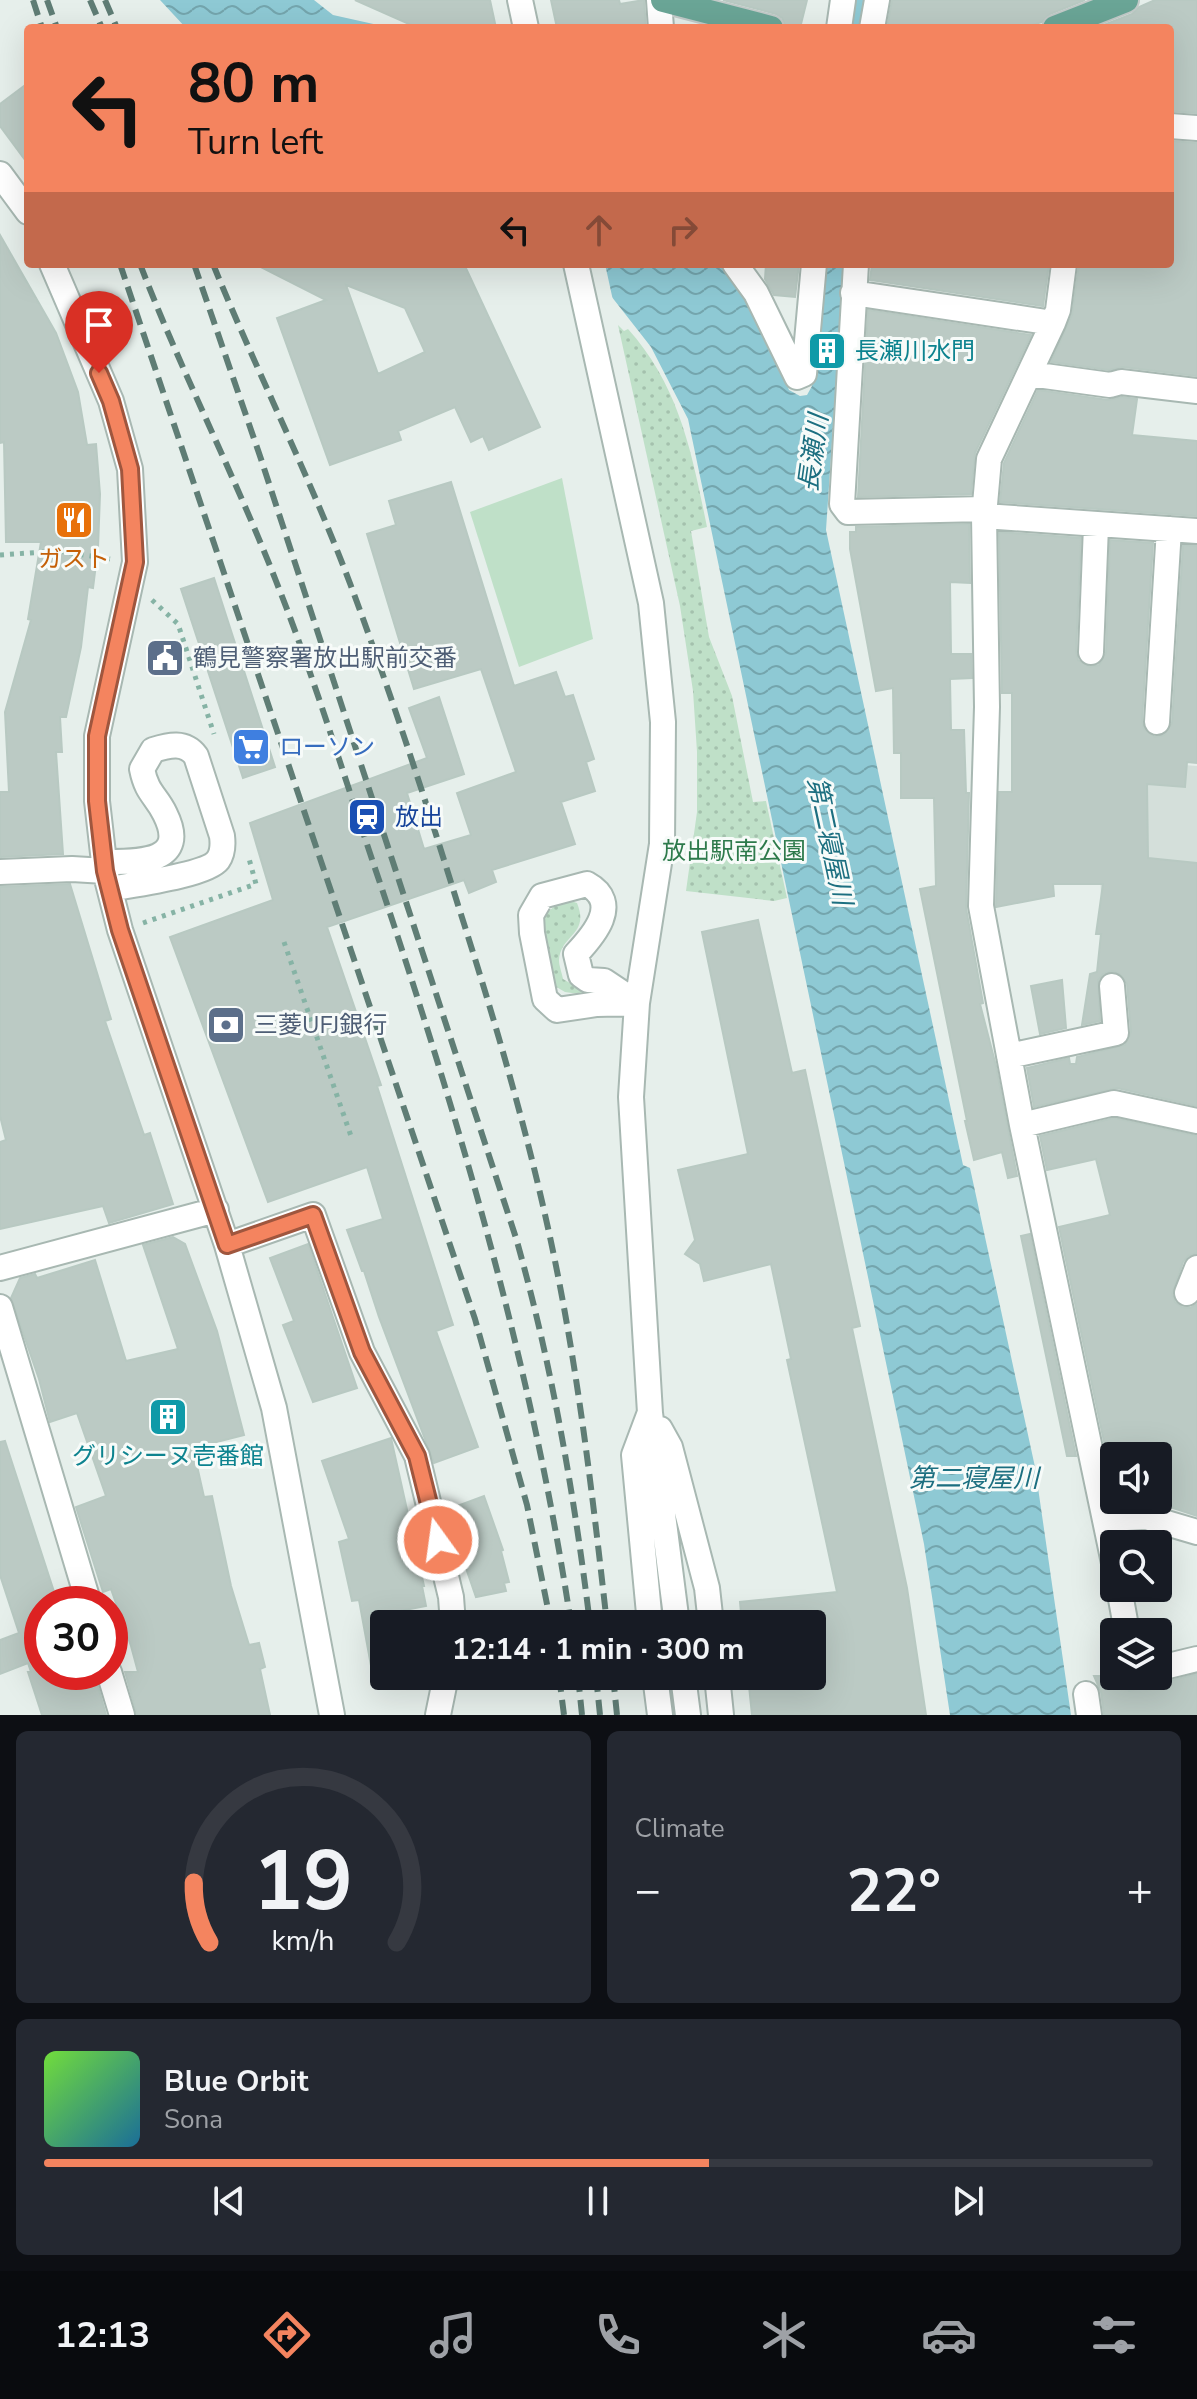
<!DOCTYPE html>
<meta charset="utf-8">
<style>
:root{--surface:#171b24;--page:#242831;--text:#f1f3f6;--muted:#9ea1a6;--line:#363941;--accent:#f4845f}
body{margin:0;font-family:"Nunito Sans","Noto Sans JP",sans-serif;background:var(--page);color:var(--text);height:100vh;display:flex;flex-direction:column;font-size:30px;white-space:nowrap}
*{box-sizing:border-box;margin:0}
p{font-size:26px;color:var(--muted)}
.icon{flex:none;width:44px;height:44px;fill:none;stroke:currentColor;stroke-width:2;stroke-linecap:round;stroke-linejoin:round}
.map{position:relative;height:1715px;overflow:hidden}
.side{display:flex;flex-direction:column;gap:16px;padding:16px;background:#0d0f14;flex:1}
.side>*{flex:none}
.guide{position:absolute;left:24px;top:24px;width:1150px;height:244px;border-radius:8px;box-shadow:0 8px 32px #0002;background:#f4845f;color:#111;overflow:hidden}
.controls{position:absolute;left:1100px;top:1442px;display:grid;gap:16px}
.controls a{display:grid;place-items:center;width:72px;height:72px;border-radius:8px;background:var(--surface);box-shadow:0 8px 32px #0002;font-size:40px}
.speed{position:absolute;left:24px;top:1586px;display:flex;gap:16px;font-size:40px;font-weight:700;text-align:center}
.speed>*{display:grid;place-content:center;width:104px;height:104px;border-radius:50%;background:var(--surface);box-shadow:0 8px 32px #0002;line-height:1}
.speed .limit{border:12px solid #d22;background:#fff;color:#111}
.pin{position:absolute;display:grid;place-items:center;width:68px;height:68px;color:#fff;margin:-82px -34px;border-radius:50% 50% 50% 0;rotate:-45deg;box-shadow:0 0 8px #0007}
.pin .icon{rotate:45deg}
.me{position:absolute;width:88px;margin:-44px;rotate:346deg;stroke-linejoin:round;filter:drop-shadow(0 0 6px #0008)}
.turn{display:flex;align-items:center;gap:28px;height:168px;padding:0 32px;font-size:36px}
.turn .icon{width:104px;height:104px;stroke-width:2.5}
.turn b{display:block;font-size:56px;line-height:68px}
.lanes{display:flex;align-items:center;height:76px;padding:0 32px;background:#0003;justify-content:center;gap:40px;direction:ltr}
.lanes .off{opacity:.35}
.big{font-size:60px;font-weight:700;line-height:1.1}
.side .tile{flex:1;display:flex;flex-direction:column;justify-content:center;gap:12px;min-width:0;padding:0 28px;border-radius:12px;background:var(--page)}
.side .dial{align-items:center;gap:0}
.dial svg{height:208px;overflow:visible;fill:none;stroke:var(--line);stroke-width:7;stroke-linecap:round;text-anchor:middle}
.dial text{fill:var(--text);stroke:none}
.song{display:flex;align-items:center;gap:24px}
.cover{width:96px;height:96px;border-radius:12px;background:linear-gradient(135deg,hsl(100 70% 55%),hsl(200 70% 35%))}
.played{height:8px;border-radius:4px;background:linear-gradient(90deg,var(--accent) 60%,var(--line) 60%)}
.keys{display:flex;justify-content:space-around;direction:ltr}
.heat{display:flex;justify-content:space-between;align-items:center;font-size:44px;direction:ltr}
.side .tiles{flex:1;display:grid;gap:16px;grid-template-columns:1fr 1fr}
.tile:last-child{grid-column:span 2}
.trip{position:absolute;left:370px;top:1610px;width:456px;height:80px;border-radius:8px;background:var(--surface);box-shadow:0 8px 32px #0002;font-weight:700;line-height:80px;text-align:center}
.tabs{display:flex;height:128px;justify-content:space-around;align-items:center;background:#090b0e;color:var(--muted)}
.tabs .icon{width:56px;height:56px}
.tabs .on{color:var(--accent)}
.tabs b{font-size:36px;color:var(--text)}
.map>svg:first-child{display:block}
.built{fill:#d4dfda}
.grass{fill:url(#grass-dots)}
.garden{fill:#bfe0c8}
.water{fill:url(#water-waves)}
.pier{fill:#e6efeb}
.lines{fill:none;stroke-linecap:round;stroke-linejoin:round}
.river{stroke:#8ec9d4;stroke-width:54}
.building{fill:#bbcac4;stroke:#b8c9c2;stroke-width:2;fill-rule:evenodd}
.minor-casing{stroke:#a8b8b2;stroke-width:28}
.major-casing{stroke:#c2cac8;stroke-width:28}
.path{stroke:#86b3a5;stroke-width:5;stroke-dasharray:4 6;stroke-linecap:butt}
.minor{stroke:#fff;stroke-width:24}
.major{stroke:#6aa596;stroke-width:24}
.rail{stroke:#5f7d75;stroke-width:6;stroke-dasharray:16 8;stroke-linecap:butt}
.route-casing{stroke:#9f563e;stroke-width:20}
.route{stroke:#f4845f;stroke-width:14}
.labels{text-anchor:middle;stroke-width:6;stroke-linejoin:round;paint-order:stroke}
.culture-label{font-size:24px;fill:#0d838f;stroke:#f7fbf9;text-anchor:start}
.food-label{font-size:24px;fill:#c56008;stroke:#f7fbf9}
.service-label{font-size:24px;fill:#4e5e75;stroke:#f7fbf9;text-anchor:start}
.shop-label{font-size:24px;fill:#366cbe;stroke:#f7fbf9;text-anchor:start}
.transit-label{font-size:24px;fill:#164399;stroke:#f7fbf9;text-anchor:start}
.park-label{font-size:24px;fill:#2d7a4b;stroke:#f7fbf9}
.water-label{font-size:26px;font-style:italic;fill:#1c6f80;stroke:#f7fbf9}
</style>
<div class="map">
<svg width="1197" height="1715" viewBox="0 0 1197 1715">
<defs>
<pattern id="grass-dots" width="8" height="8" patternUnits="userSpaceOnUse" patternTransform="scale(2)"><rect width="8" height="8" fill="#bfe0c8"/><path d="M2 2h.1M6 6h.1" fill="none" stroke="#a4c1ad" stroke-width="1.8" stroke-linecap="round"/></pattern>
<pattern id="water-waves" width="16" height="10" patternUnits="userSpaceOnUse" patternTransform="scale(2)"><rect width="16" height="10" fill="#8ec9d4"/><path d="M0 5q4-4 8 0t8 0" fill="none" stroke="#74a5ad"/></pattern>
</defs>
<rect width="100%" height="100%" fill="#e6efeb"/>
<path class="built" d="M1097 758 1197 766V914L1101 902Z"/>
<path class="grass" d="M618 325 624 331 628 329C680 387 692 454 707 527L691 531 709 637 732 696 753 802 766 801 787 898 774 901 686 891 697 812V752L693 691 680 606Z
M568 900 577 903C590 935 561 934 559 960 559 966 562 973 563 979L592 996 565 992 553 985C546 951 526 913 568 900Z"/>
<path class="garden" d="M562 478 593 639 519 667 470 512Z"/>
<path class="water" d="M160 0H314L333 15 378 25 382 28H186Z
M586 264H722C749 305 773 344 789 390L800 396 807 395 812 386 823 264H844L826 530 963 1165 970 1168 1035 1467 1071 1715H950L924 1544 688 419 651 347Z"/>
<path class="pier" d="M582 264H605L614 305 583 266Z"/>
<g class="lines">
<path class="river" d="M856 28 860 0"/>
</g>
<path class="building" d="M355 0H490L496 28H418Z
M551 0H619L620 4 644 0 646 28H557Z
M723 0H807L800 28H786L782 18 776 14Z
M892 0H1085L1050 14 1042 22 1024 28H887Z
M1155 0H1197V113L1170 111V28H1096L1132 14 1139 7Z
M28 83V164L0 126V104Z
M1170 141 1197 143V376L1123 367 1109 370 1051 362 1072 315 1079 264H1170Z
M0 235 56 333 78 392 87 445 96 444 100 494 98 548 93 588 88 587 81 647 66 717H60L62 752H56L63 854 0 857V792H9L5 712 31 620 28 619 41 542H6L4 442 0 443Z
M255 264H464L540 427 489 450 483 436 471 442 455 407 398 431 401 440 330 465 277 318 326 300ZM346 285 405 308 425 352 378 374Z
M766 264H799L795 297 774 295 765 279Z
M872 264H1049L1043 306 870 280Z
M868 310 1031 335 975 453 971 494 858 497Z
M1038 390 1108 400 1122 397 1137 399 1132 435 1197 441V516L1000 502 1004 463Z
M451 482 514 686 556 672 565 697 573 695 594 759 586 762 595 791 561 802 575 844 492 870 496 882 469 893 464 880 327 927 381 1085 377 1086 453 1325 436 1331 478 1447 434 1463 379 1317 364 1271H362L347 1230 383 1219 367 1167 268 1202 170 937 273 900 250 823 427 758 409 708 439 697 464 774 407 793 424 849 471 835 457 793 516 772 481 669 414 689 367 534 396 525 389 501Z
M969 524 970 583 950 582 951 654H971L972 678 950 679 951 730H964L966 793H969L966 908 983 1003 980 1004 996 1066 1017 1176 1008 1178 1002 1152 974 1160 965 1121H967L920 889 936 886 934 798H901V753H894L893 688 876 691 850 549V532H856V527Z
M999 532 1081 538 1076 651 1078 660 1090 667 1099 665 1106 653 1110 540 1153 543 1142 721 1144 729 1155 737 1164 735 1172 723 1183 545 1197 546V763L1187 762 1185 787 1147 784 1148 858 1197 863V1106L1117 1088 1034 1107 1027 1068 1069 1058 1070 1064H1076L1077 1057 1125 1045 1131 1032 1127 984 1119 973 1112 971 1103 974 1098 980 1100 1021 1082 1025 1090 974 1097 972 1101 934H1096L1103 884H1053L1054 896 996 907 999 792H1012V693H1002Z
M214 578 275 767 243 778 181 589Z
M70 884 111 1019 105 1021 144 1135 150 1133 173 1204 109 1223 103 1206 0 1229V1142L6 1140 0 1116V887Z
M758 920 792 1073 805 1070 860 1326 852 1328 907 1588 926 1715H752L748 1676H812V1624H742L740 1602 837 1592 787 1360 791 1359 771 1264 704 1281 700 1264 685 1254 695 1240 678 1170 748 1154 702 932Z
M1062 980 1066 1028 1040 1034 1031 986Z
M1114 1118 1197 1136V1253L1188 1256 1183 1262 1172 1294 1175 1302 1182 1307 1190 1308 1197 1304V1516L1158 1503V1456H1107L1059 1227 1110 1215 1096 1159 1047 1170 1040 1136Z
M1030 1234 1076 1456H1067L1021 1236Z
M173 1237 185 1244 217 1331 244 1435 193 1448 204 1497 212 1496 231 1586 249 1645 259 1643 265 1667 260 1669 270 1715H137L125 1672H138L131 1646 111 1589 103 1592 76 1507 106 1496 77 1413 50 1422 39 1379 11 1298 20 1278 35 1274 37 1278 95 1260 126 1361 178 1349 143 1245Z
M308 1244 357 1388 313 1402 283 1325 294 1321 270 1258Z
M391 1438 424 1586H422L426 1606 384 1614V1669L372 1671 359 1600 352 1601 339 1542 349 1539 322 1461Z
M5 1441 58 1604H42V1672H94L106 1715H42L28 1672H31L28 1663 0 1674V1640L19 1633 0 1575V1442Z
M484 1496 503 1550 501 1551 509 1582 504 1583 506 1591 476 1597 446 1510Z
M1197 1674V1715H1104L1101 1692 1094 1676H1126L1129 1691Z"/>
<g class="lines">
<g class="minor-casing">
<path id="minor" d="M520 0 526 28
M659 0 661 28
M839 28 843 0
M872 28 877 0
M1170 126 1197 128
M0 174 28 212
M52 264 111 401 130 469 135 562 97 736V801L105 871 120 930 227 1245 274 1408 332 1715
M576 264 651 603 663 722 662 844 637 1003 631 1097 650 1413 677 1624
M735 264 756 293 797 377 804 374 814 264
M856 264 842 504 848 512 985 509
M1064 264 1058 310 1053 323 989 459 984 516 987 707 981 906 1022 1125 1114 1563
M853 293 1053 323
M1030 374 1110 385 1121 382 1197 391
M984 516 1197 531
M1091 652 1096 526
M1157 722 1169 529
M104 862C136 862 190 864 165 814 156 795 147 794 142 769L153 750C169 745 185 741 196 756L222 836C223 844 223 853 218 860 207 875 130 885 110 889
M0 872 72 869 105 871
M587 884C622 903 593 936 576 954L581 975 588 980 604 981 637 1003 597 1004 557 1010 545 999 532 933 531 915 542 896Z
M1009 1056 1116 1033 1112 986
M1022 1125 1114 1103 1197 1121
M227 1245 313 1215 362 1352 417 1456 451 1597 453 1624
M0 1268 216 1210
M1187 1293 1197 1268
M0 1307 89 1604
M649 1415 634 1455 650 1624
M660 1429 670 1447 707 1588 711 1624
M1106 1519 1146 1517 1197 1532
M1119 1588 1127 1632
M1158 1663 1164 1667 1197 1659
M109 1672 122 1715
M655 1676 660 1715
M683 1676 688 1715
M717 1676 721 1715
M1086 1694 1089 1715
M438 1715 446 1676"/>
</g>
<g class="major-casing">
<path id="major" d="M663 0 771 28
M1055 28 1126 0"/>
</g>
<path class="path" d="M0 555 58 551 110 559
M152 600 178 624 214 734
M143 923 256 884 248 855
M284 942 352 1139"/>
<use href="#minor" class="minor"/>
<use href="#major" class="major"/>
<path class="rail" d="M33 0 42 28
M47 0 57 28
M90 0 102 28
M105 0 117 28
M120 264 475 1319 527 1505 551 1624
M140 264C181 371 234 474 276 581 315 679 345 780 379 880 460 1123 533 1370 571 1624
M194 264 261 459 516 1238C552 1365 574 1493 590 1624
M213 264C257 372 310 477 351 586 390 691 425 798 458 905 492 1011 524 1119 548 1228 577 1359 592 1491 607 1624
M559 1676 564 1715
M578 1676 582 1715
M596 1676 600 1715
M613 1676 617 1715"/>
</g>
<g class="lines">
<g class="route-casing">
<path id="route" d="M99 373 111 401 130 469 135 562 97 736V801L105 871 120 930 227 1245 313 1215 362 1352 417 1456 438 1540"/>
</g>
<use href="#route" class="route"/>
</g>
<defs>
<g id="building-square" transform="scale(2)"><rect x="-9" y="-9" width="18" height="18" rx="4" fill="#0f9aa8" stroke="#f7fbf9"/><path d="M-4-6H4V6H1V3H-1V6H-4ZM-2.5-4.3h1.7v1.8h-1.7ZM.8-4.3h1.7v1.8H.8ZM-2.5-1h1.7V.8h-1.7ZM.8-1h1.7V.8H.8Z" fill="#fff"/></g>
<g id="restaurant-square" transform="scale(2)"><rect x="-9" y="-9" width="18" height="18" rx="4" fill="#e8710a" stroke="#f7fbf9"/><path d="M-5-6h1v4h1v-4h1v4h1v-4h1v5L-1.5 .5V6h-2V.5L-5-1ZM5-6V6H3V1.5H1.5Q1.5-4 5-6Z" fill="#fff"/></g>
<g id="civic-square" transform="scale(2)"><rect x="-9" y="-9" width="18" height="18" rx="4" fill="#5c6f8a" stroke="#f7fbf9"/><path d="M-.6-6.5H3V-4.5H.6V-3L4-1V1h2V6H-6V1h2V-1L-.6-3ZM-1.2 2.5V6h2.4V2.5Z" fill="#fff"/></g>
<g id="supermarket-square" transform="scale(2)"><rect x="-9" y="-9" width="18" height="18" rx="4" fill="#3f7fe0" stroke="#f7fbf9"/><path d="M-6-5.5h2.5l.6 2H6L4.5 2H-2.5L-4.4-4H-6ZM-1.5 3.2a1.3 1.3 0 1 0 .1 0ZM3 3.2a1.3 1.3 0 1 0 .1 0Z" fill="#fff"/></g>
<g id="station-square" transform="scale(2)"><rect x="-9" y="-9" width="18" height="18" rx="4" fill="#1a4fb4" stroke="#f7fbf9"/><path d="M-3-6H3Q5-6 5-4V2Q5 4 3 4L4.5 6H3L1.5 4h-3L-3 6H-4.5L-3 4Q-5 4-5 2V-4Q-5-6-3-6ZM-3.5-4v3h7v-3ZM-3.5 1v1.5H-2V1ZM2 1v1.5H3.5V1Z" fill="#fff"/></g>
<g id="bank-square" transform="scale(2)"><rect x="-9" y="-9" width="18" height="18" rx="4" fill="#5c6f8a" stroke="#f7fbf9"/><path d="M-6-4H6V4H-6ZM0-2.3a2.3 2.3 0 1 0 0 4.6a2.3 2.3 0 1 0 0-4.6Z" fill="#fff"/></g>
</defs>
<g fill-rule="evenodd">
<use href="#building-square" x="827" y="351"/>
<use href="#restaurant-square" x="74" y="520"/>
<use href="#civic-square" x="165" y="658"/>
<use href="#supermarket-square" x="251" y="747"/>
<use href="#station-square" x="367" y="817"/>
<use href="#bank-square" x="226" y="1025"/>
<use href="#building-square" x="168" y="1417"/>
</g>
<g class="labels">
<g class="culture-label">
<text x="855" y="359">長瀬川水門</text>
<text x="168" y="1464" text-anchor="middle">グリシーヌ壱番館</text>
</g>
<g class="food-label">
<text x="74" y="567">ガスト</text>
</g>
<g class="service-label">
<text x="193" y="666">鶴見警察署放出駅前交番</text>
<text x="254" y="1033">三菱UFJ銀行</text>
</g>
<g class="shop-label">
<text x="279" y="755">ローソン</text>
</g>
<g class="transit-label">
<text x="395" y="825">放出</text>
</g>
<g class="park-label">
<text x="734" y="859">放出駅南公園</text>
</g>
<g class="water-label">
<text transform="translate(813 453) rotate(-82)" y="9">長瀬川</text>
<text transform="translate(830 841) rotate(78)" y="9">第二寝屋川</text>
<text x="974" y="1487">第二寝屋川</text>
</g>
</g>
</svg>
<div class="controls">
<a><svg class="icon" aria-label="sound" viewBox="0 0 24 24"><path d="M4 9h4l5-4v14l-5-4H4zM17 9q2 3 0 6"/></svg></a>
<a><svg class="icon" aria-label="search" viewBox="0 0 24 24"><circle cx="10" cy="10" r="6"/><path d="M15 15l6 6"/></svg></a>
<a><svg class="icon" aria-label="layers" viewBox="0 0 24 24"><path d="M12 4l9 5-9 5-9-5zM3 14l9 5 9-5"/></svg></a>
</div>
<div class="speed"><div class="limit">30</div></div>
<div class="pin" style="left:99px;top:373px;background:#d93025"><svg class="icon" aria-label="arrive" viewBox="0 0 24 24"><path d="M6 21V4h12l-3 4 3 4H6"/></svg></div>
<svg class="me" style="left:438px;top:1540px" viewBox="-20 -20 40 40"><circle r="17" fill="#f4845f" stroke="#fff" stroke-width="3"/><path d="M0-11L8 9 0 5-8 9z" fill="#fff"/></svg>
<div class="trip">12:14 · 1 min · 300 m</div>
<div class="guide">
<div class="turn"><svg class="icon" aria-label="left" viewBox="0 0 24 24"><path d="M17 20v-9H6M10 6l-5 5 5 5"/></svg><div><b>80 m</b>Turn left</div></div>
<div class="lanes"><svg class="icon" aria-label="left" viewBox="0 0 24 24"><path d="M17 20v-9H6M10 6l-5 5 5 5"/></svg><svg class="icon off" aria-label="ahead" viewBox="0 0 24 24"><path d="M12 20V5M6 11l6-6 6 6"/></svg><svg class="icon off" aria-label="right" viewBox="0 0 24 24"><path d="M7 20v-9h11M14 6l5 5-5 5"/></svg></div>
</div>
</div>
<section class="side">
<div class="tiles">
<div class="tile dial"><svg viewBox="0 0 100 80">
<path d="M14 69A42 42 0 1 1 86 69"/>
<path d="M14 69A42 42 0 0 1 8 46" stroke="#f4845f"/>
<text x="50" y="56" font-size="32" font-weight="700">19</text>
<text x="50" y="72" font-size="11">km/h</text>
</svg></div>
<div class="tile"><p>Climate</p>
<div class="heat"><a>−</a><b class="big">22°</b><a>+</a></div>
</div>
<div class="tile">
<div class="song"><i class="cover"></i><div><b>Blue Orbit</b><p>Sona</p></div></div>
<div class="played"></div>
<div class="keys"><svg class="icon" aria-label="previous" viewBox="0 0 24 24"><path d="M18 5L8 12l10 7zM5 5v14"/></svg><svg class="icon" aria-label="pause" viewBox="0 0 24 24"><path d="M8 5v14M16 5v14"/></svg><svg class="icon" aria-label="next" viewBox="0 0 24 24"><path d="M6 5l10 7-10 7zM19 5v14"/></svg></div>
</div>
</div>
</section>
<nav class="tabs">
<b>12:13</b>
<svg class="icon on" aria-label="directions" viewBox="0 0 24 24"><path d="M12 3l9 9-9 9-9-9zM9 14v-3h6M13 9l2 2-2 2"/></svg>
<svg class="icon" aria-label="music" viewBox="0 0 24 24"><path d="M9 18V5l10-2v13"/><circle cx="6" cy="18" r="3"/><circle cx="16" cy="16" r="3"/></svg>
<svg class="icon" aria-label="phone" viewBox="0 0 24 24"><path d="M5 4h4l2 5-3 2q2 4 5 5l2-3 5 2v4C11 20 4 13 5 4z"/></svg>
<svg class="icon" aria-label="climate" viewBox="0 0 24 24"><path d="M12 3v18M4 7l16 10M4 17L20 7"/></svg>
<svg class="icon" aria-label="car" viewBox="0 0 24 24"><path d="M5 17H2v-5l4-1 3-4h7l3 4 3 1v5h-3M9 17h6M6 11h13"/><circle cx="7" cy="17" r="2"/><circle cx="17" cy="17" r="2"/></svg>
<svg class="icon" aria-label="filters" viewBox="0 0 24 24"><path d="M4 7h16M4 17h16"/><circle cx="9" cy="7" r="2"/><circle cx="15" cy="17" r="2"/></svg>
</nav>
